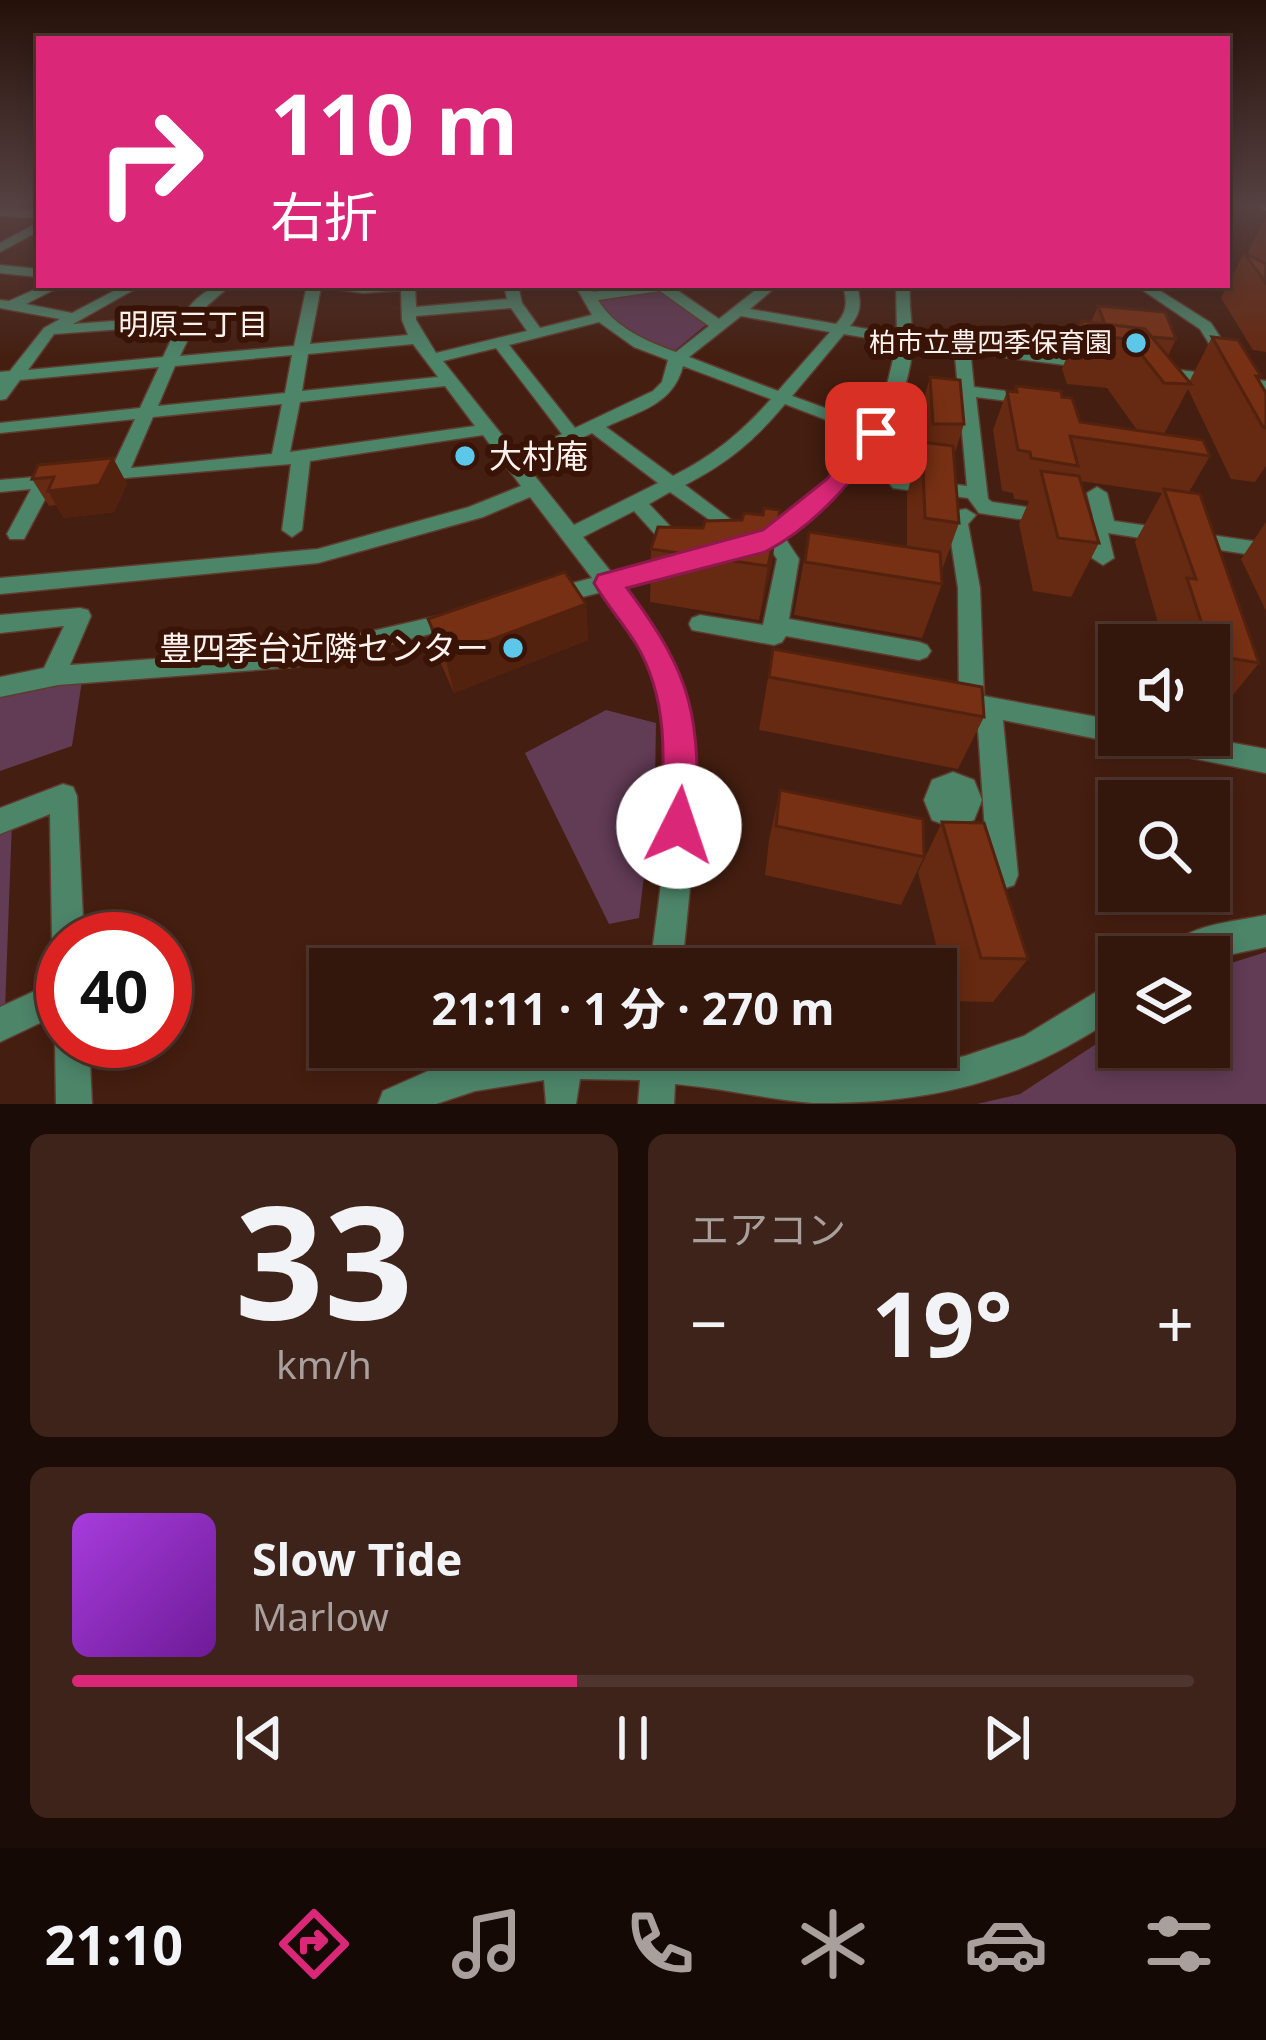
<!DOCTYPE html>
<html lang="ja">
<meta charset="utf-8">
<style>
:root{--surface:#33160c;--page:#3e231a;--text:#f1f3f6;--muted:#a99f9d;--line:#4e352d;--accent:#db2777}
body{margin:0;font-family:"Noto Sans","Noto Sans JP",sans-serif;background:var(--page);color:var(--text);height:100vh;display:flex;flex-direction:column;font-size:45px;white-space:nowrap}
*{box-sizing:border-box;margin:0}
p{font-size:39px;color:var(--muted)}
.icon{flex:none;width:66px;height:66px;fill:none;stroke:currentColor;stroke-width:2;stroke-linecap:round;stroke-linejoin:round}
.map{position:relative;height:1104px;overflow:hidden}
.panel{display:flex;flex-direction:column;gap:30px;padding:30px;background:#1c0c07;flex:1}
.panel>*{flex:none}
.hud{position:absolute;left:36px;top:36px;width:1194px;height:252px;border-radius:0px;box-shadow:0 6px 18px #0003,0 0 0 3px var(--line);background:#db2777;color:#fff;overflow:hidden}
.fabs{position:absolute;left:1098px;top:624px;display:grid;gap:24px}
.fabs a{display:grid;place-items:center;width:132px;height:132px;border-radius:0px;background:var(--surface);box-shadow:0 6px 18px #0003,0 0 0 3px var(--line);font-size:60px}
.speed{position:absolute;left:36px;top:912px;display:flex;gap:24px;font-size:60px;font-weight:700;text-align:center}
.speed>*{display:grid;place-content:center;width:156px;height:156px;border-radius:50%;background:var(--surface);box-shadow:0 6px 18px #0003,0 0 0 3px var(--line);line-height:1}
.speed .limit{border:18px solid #d22;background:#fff;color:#111}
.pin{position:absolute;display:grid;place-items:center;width:102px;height:102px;color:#fff;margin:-51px;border-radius:24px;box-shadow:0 6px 18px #0006}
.me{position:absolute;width:132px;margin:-66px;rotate:4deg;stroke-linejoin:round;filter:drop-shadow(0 0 9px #0008)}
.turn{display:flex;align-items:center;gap:42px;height:252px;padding:0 36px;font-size:54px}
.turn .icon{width:156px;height:156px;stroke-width:2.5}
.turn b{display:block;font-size:84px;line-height:102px}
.big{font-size:90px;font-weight:700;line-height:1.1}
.panel .card{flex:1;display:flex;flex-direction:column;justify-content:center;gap:18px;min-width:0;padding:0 42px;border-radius:18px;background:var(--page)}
.panel .dial{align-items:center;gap:0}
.dial b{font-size:156px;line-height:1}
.song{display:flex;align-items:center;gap:36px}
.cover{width:144px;height:144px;border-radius:18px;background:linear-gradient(135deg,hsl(280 70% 55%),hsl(280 70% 35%))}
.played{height:12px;border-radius:6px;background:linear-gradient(90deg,var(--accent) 45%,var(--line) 45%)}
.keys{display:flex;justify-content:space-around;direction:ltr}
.heat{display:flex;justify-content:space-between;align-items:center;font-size:66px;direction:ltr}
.panel .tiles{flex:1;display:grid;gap:30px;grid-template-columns:1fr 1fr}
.card:last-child{grid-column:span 2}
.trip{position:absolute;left:309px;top:948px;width:648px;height:120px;border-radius:0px;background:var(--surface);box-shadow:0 6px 18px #0003,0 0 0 3px var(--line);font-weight:700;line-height:120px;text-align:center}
.tab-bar{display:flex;height:192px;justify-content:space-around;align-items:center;background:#140905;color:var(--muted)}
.tab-bar .icon{width:84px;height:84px}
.tab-bar .selected{color:var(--accent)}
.tab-bar b{font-size:54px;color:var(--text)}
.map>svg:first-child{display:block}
.green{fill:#623b55}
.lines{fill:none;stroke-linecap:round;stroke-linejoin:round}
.minor-casing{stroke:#5e3c2f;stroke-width:3}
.major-casing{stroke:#5e3c2f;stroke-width:3}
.minor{fill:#4d8569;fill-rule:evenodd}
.major{fill:#62e1a6;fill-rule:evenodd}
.wall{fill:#662911}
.shaded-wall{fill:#53220e}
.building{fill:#773014;stroke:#53220e;stroke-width:3}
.route{fill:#db2777;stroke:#8e194d;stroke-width:3}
.poi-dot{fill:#5cc7e8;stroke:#391406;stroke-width:4.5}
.labels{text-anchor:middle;stroke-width:12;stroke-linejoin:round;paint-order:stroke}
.far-poi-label{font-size:27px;fill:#fdf2ee;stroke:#391406;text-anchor:end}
.far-neighbourhood-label{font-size:30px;fill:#fdf2ee;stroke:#391406}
.poi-label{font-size:33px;fill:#fdf2ee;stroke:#391406;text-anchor:start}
</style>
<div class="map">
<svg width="1266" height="1104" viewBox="0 0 1266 1104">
<rect width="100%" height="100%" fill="#441e10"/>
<path class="green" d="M661 290 707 324 672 353 631 336 593 299Z
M82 681 72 746 0 771V696Z
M606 710 656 723 655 784 639 918 609 924 525 753Z
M12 822 5 1010 0 1013V826Z
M1266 952V1104H977L1020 1094 1119 1029V1047H1209V970Z"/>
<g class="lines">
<g class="minor-casing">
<path id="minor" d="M1227 204H1256L1227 210Z
M0 208 39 210V218L0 216Z
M39 222V231L0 252V243Z
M0 265 39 269V277L0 273Z
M45 285H63L26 304 72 313 125 285H142L73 324 183 316C194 298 210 285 231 285L202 310 180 356 294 346 307 285H415L416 307 507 299 504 285H518L522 303 540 328 592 315 575 285H589L593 292 641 285H677L674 288 719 319 762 285H778L750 309 836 324C848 311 847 301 843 285H857C861 302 862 312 850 326L897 334 896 285H910C908 307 914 329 912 351 906 423 844 499 785 538L799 559 789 619 919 642 927 645 931 651 927 657 919 660 786 636 782 642 774 645 692 630 689 624 692 618 700 615 763 625 777 559 769 547 753 553 746 551 744 544 670 492 649 504 686 543 689 548 686 553H672L634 511 583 537 612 573 676 558 687 565 684 570 623 586C720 708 695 825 682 969H650C663 858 692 731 630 629 623 616 612 604 602 592L550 605 542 603 539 597 542 591 592 578 530 497 483 517 318 563 0 594V578L318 549 469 507 521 486 483 435 310 461 302 530 292 537 282 530 291 464 89 481 87 477 89 473 111 470 135 419 0 433V423L140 408 159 367 20 380 6 399 0 400V372L10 371 44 328 60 319 0 308V300L9 301ZM321 287 363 293 401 290 402 320 408 335 310 344ZM660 291 709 326 676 352C646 341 615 328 598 300ZM511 308 527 331 436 353 416 320V316ZM741 316 830 332 778 391 689 357ZM599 322 634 347 668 360 662 382 653 391 575 428 509 345ZM178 325 163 357 28 370 54 334ZM844 334 897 343 886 389 869 424 792 396ZM413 344 438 377 302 391 308 354ZM496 348 562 434 518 455 443 361ZM292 355 285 393 158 406 175 366ZM683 366 771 399C741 433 714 455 673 476L606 427C639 411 673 405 683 366ZM445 386 475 426 290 452 300 402ZM282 404 272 454 131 468 153 417ZM785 404 863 434C838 478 799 513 754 537L685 485C729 462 753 442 785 404ZM592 433 658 483 574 525 526 465Z
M1135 285H1151L1211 323 1237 363 1235 366H1223L1200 329Z
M976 344 1089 358 1097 363 1089 368 978 354 971 358 974 387 1031 394 1039 399 1031 404 976 397 988 499 992 502 1093 517 1087 493 1097 487 1107 493 1114 521 1266 543V557L1108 533 1114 558 1103 565 1092 558 1085 529 979 513 968 498 893 488 890 484 893 480 900 478 967 486 955 356Z
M1156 367 1266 381V391L1150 375V369Z
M59 475 69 481 66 485 51 488 24 539H10L7 534 31 489 0 492V480Z
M966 509 976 515 968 524 980 588 984 696 1119 721V735H1190L1266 749V773L1003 720 1018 875 1014 885 1003 889 992 885 988 875 977 715 963 711 959 704 958 588 948 522 959 510Z
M80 608 88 610 91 616 70 665 294 649 455 612 463 614 466 620 463 626 455 628 294 667 58 685 0 697V677L44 668 64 626 0 633V615Z
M953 772 974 780 982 800 974 820 953 828 932 820 924 800 932 780Z
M63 784 73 787 77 796 84 939H63V953L57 950 52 939 50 814 0 834V808Z
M1266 915V947L1209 959 1164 957C1178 924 1235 922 1266 915Z
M63 978V1012L0 1042V1007Z
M1119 978V1014C1025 1081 930 1104 813 1103 767 1099 721 1088 675 1084L674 1104H638L640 1080 580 1079 576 1104H546L544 1080 475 1091 436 1104H378L383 1091 435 1068 475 1056 527 1047H676L848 1070 915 1066 965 1056 1024 1036Z
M63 1028V1041H89L92 1104H56L55 1041Z"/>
</g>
<g class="major-casing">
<path id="major" d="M1255 204H1266V211Z"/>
</g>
<use href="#minor" class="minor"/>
<use href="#major" class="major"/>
</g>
<path class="wall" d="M1266 217V263L1247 254Z
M1244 253 1266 264V352L1253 350 1221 298Z
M1098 306 1176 339 1168 356 1189 382 1212 337 1261 376 1258 380 1266 393V466L1255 482 1231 479 1188 389 1164 434 1210 456 1189 492 1259 663 1216 716 1209 715V645H1156L1153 632 1158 623 1135 542 1162 493 1080 481 1099 543 1071 597 1033 591 1019 524 1029 501 1014 499 1013 493 1002 491 993 430 1007 391H1014L1016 386 1062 397 1080 422 1137 430 1107 388 1067 384 1062 369 1081 321 1091 322Z
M930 377 964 424 954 456 959 523 941 573 942 584 922 638 794 615 809 532 907 547V494L917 458 916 427Z
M113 458 127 484 114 512 64 518 56 505 49 506 32 479Z
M1266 522V611L1241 559Z
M651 549 772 563 759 620 650 602Z
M586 604 588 640 454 693 437 655 428 619Z
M773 649 984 717 958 769 759 730Z
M780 790 924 857 901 905 765 875 769 840Z
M942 822 1028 959 993 1002 950 1001 918 872Z"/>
<path class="shaded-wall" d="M1242 210 1227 241V212Z
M113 458 127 484 114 512 64 518 48 491Z
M780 510 772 563 759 620 768 566Z
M586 604 588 640 454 693 445 657Z"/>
<path class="building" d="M1227 204H1230L1242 210 1227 212Z
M1244 253 1266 264V283Z
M1098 306 1165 312 1176 339 1152 337 1145 329 1105 324Z
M1081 321 1145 329 1191 384 1164 383 1129 339 1087 335Z
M1212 337 1238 340 1261 376H1256L1266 393V428L1263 427Z
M930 377 960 380 964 424H933Z
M1016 386 1061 391 1062 397 1072 398 1080 422 1203 440 1210 456 1070 436 1078 466 1031 458 1030 452 1018 450 1007 391 1017 392Z
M922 442 953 446 959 523 925 518Z
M113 458 99 485 48 491 54 477 32 479 38 465Z
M1041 471 1079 476 1099 543 1058 538Z
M1164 489 1200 494 1259 663 1212 655 1187 578 1196 579Z
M764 508 780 510 768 566 651 549 658 527 703 528 705 521 742 520 744 513 763 515Z
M809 532 940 552 942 584 805 562Z
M565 572 586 604 445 657 428 619Z
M773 649 982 687 984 717 769 677Z
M780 790 923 819 924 857 776 826Z
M942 822 984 823 1028 959 981 958Z"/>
<linearGradient id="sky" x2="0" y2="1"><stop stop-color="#251009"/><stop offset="0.57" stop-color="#564142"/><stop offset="1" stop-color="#564142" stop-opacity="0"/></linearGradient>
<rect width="1266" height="359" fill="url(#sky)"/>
<path class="route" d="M876 426 887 433C854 479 817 525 765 552L627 588C695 679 699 715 697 826L692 839 679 844 666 839 660 826C664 764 670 701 636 644 623 623 606 604 594 583L598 575 763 530 827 479 868 428Z"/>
<g class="poi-dot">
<circle cx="1136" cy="343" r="12"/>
<circle cx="465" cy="456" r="12"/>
<circle cx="513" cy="648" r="12"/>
</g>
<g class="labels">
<g class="far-poi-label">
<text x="1112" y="352">柏市立豊四季保育園</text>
</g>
<g class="far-neighbourhood-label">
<text x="193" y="335">明原三丁目</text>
</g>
<g class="poi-label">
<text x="489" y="468">大村庵</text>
<text x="489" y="660" text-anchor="end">豊四季台近隣センター</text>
</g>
</g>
</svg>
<div class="fabs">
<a><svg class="icon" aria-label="sound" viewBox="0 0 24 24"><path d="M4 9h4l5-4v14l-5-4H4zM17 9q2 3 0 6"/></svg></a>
<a><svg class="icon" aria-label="search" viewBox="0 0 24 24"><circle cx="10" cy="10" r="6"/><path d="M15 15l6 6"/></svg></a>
<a><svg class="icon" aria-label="layers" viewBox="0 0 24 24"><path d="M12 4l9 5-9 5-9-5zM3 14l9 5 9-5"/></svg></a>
</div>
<div class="speed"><div class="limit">40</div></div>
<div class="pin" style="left:876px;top:433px;background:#d93025"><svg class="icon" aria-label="arrive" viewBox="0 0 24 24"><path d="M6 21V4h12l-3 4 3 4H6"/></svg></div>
<svg class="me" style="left:679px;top:826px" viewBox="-20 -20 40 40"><circle r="19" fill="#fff"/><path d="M0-13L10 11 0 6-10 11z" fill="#db2777"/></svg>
<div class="trip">21:11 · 1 分 · 270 m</div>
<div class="hud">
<div class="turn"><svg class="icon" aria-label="right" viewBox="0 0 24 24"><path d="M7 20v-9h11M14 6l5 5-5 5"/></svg><div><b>110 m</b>右折</div></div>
</div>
</div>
<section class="panel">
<div class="tiles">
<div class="card dial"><b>33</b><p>km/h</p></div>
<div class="card"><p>エアコン</p>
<div class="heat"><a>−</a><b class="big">19°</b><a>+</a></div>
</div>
<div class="card">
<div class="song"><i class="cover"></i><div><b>Slow Tide</b><p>Marlow</p></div></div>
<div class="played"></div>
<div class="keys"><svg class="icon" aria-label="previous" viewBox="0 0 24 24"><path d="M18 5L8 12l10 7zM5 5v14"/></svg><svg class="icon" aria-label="pause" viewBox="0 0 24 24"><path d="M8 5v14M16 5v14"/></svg><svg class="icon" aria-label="next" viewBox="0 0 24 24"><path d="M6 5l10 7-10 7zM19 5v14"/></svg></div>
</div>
</div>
</section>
<nav class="tab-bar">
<b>21:10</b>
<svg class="icon selected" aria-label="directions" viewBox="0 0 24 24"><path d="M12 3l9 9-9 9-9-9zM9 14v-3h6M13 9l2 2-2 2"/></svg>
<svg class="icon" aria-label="music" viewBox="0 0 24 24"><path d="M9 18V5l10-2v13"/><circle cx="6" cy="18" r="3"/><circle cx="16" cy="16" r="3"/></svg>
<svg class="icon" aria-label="phone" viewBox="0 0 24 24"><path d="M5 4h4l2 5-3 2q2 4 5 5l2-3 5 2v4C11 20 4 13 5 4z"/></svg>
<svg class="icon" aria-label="climate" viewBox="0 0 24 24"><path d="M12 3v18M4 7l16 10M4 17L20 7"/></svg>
<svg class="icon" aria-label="car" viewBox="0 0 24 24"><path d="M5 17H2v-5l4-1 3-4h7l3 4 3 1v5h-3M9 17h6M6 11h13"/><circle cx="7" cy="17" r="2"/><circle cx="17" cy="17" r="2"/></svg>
<svg class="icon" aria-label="filters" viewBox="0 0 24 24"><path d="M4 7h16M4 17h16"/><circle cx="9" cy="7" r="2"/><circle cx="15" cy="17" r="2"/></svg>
</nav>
